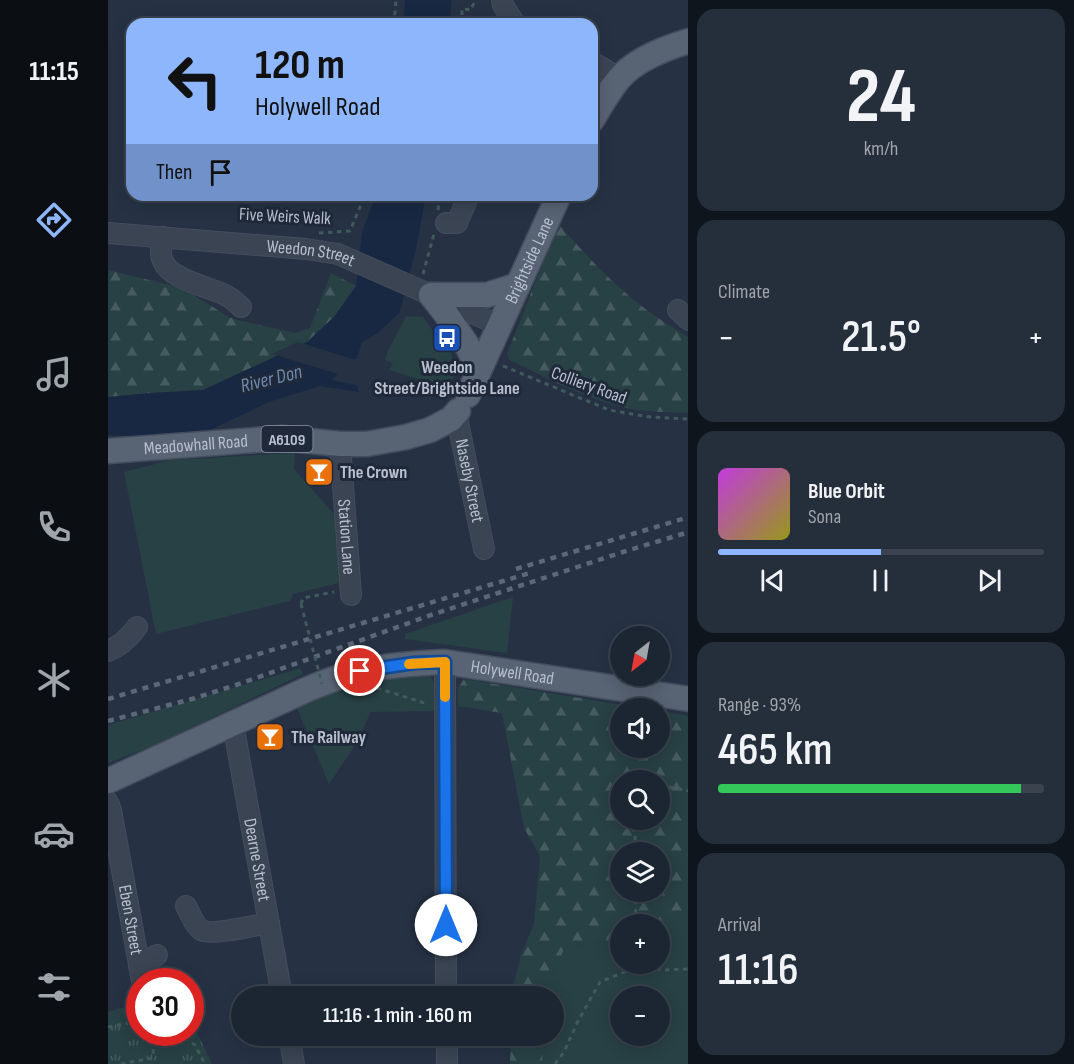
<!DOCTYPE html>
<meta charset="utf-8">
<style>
:root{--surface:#1c2633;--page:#252e3b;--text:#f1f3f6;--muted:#a0a5ac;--line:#3a434e;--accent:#8db6fc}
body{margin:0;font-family:"Sofia Sans Condensed",sans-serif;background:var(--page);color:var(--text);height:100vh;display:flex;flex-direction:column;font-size:22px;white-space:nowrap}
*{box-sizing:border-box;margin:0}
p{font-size:20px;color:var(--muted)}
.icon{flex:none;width:33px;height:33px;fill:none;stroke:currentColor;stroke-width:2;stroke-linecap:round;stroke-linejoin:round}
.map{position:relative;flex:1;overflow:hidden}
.side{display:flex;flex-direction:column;gap:9px;padding:9px;background:#0f151c;width:386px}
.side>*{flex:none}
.top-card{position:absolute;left:18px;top:18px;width:472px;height:183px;border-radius:18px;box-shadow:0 3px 15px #0003,0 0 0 2px var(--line);background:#8db6fc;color:#111;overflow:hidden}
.needle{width:39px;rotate:211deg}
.buttons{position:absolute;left:502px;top:626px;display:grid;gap:12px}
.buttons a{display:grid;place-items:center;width:60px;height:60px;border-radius:50%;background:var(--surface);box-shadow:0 3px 15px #0003,0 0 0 2px var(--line);font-size:30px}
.speed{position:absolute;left:18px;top:968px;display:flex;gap:12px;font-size:30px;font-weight:700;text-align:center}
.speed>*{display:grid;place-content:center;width:78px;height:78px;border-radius:50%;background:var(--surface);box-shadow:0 3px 15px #0003,0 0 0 2px var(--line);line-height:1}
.speed .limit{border:9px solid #d22;background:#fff;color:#111}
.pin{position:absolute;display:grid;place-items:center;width:51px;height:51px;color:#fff;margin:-26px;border:3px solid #fff;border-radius:50%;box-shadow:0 2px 6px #0007}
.me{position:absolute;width:66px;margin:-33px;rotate:0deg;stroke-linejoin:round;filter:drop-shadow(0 0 4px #0008)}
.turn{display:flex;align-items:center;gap:21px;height:126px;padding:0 30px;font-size:27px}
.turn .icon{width:78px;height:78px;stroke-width:2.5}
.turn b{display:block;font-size:42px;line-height:51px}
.then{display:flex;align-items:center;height:57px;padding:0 30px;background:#0003;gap:12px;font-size:22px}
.big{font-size:45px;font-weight:600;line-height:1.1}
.side .card{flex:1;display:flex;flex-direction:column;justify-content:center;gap:9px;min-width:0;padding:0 21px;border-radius:18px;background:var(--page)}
.side .dial{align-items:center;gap:0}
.dial b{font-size:78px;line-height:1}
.song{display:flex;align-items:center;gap:18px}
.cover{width:72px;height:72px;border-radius:9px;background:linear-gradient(135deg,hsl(290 70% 55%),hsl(60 70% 35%))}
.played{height:6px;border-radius:3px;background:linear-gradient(90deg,var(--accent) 50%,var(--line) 50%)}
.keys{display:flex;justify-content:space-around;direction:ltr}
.heat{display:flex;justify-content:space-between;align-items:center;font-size:33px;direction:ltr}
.charge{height:9px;border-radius:4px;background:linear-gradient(90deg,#34c759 93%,var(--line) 0)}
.trip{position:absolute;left:123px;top:986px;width:333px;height:60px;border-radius:30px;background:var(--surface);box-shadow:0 3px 15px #0003,0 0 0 2px var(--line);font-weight:600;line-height:60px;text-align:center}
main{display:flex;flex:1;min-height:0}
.tab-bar{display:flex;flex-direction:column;width:108px;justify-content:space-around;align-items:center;background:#0b0f14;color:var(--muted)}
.tab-bar .icon{width:42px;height:42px}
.tab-bar .current{color:var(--accent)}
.tab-bar b{font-size:27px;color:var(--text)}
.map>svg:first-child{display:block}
.green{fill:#284145;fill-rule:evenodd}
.forest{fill:url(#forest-firs);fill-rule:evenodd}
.park{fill:url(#park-tufts)}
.water{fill:#182843}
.pier{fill:#263244}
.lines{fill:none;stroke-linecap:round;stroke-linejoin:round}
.minor-casing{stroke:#444d5d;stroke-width:22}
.major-casing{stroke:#444d5d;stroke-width:27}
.path{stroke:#415a5c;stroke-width:3;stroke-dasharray:4.5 4.5;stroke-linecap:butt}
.minor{stroke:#3a4453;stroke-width:20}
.major{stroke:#586373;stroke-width:24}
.rail{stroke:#5c687a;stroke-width:4.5;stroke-dasharray:6 6;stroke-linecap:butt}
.path-bridge{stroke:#415a5c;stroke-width:3;stroke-dasharray:4.5 4.5;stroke-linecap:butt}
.route-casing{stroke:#114b97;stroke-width:15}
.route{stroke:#1a73e8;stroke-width:10}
.slow{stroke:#f59e0b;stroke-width:10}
.labels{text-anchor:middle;stroke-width:6;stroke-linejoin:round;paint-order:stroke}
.shield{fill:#1f2939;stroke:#8a92a1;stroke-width:1.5}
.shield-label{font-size:16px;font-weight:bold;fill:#b8bfcd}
.street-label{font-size:18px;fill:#b8bfcd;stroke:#1f2939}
.poi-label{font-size:18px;font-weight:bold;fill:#b8bfcd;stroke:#1f2939;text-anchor:start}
.water-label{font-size:20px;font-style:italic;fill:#7089ad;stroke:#1f2939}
</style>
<main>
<nav class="tab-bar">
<b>11:15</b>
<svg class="icon current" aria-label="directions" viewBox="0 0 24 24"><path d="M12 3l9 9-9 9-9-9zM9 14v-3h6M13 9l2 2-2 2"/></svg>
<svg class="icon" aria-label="music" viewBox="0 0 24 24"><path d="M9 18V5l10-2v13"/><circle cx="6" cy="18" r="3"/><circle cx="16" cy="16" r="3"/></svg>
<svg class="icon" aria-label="phone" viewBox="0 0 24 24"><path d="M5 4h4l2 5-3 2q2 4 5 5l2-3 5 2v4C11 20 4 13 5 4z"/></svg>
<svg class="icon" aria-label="climate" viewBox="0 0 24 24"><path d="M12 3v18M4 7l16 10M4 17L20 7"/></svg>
<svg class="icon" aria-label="car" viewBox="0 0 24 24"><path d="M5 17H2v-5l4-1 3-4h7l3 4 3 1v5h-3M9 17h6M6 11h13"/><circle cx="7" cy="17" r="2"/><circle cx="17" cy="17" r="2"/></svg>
<svg class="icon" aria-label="filters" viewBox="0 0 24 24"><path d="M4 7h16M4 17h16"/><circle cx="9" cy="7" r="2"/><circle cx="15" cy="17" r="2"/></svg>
</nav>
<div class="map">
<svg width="581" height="1064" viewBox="0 0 581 1064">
<defs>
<pattern id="forest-firs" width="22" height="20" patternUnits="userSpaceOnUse" patternTransform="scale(1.5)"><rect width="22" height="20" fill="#284145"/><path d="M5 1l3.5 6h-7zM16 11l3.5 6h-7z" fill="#455b5f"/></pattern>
<pattern id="park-tufts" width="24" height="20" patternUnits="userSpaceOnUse" patternTransform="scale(1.5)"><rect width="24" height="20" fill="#284145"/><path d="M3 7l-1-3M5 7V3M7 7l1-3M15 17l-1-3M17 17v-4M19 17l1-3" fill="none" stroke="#455b5f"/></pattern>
</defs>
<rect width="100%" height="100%" fill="#263244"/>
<path class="green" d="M298 316 315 317 332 341 335 339C341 348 350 364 346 376 345 380 341 384 338 388L281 370 285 363 277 360 280 351Z
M187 453 186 469 228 516 231 583 185 594 182 601 48 634 16 472 63 460Z
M405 597 399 653 297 639V634Z
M193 668 195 674 45 746 0 763V725Z
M321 674 326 682 328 711 263 712 244 750 221 784 188 706 254 679Z
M580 929V1064H434L436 1035H446V996H439L440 986 457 947 513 939V963H552V933ZM513 996H552V1035H513Z"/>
<path class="forest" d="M450 224C472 248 494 273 519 294 538 311 559 324 580 337V413C563 412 546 412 529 410 486 403 440 379 402 360L399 354Z
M0 270 74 288 121 317 129 320 187 333 202 328 223 273 248 286 226 317 199 342 95 390 43 393 0 397Z
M356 679 533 708H513V747H552V711L580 716V929L552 933V924H513V939L457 947 440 986 439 996H404V990L413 955 426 924 432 856 416 828 394 713 350 706V688ZM513 780H552V819H513ZM513 852H552V891H513Z
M403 1035H436L434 1064H402Z"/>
<path class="park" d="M31 1003 32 1032H82L83 1020 104 1064H0V1012Z"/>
<path class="water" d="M297 0H343L342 24H295Z
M268 195H318L308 249 292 312 270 333 254 342 249 358 223 380 249 385 251 392 212 386 161 402 102 430 57 437 0 435V397L43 393 95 390 199 342 226 317 248 286 254 232Z"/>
<path class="pier" d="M190 342 251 361 233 375 164 354Z"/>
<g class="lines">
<g class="minor-casing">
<g id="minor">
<path d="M394 0 395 5 407 24"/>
<path d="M484 62 511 78"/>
<path d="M338 223H349L361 195"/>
<path id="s1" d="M0 233 198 249 230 254 391 325"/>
<path d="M55 237C54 245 51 254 55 261 62 279 97 286 113 293 121 296 127 301 133 307"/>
<path d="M570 310 581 320"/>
<path id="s2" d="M348 413 376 549"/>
<path id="s3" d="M232 444 243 595"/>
<path d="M0 651C13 646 21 638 29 627"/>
<path d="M337 662 338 996"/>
<path id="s4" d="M125 724 174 996"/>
<path id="s5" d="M0 802 3 810 34 981"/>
<path d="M78 906C82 913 86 925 93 930 103 936 148 925 161 923"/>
<path d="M31 966 49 955"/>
<path d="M181 1035 186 1064"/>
<path d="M339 1035V1064"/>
</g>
</g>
<g class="major-casing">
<g id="major">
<path d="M484 120C492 107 500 92 510 80 525 61 557 48 581 41"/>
<path d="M323 295 338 314 359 345 371 371"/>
<path d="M323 295H379L410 285"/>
<path id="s6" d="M360 395 451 195"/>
<path id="s7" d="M0 451 174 438 232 444H259L298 437 322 430 343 419 350 411"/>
<path id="s8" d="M0 781 200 689C217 682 235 675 253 671 281 665 309 663 337 662L581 699"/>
</g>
</g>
<path class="path" d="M286 24 288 0
M354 24V9L363 10 367 0
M330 210 332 195
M211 233 242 231 257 195
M315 274 326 234
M395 366 501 410 542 417 581 419
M193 604 195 598 226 592
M269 688 320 704
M523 780H525
M552 785 581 791
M521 819 527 833V852
M527 891 528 924
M0 1027 32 1021
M39 1032 42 1040 47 1042
M60 1032 69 1033 87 1045 97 1064
M13 1064 44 1058 47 1042 53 1039 56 1032
M447 1064 456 1052 469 1023 492 982 528 967 554 970 581 969"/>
<use href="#minor" class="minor"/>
<use href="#major" class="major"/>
<path class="rail" d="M408 569 581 517
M0 699 422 573
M0 721 84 699 134 683 323 615 515 552 581 532"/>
<path class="path-bridge" d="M193 604 214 684"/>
</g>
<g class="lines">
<g class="route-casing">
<path id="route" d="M252 671 306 663 337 662 338 925"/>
</g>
<use href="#route" class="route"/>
<path class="slow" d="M301 664 337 662V697"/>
</g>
<defs>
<g id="bus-square" transform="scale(1.5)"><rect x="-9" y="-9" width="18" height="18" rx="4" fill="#1a4fb4" stroke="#1f2939"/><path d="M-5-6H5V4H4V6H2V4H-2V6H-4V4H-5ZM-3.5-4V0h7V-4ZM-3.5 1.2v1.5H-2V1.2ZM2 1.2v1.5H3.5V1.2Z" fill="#fff"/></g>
<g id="bar-square" transform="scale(1.5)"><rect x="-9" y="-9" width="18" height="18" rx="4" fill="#e8710a" stroke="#1f2939"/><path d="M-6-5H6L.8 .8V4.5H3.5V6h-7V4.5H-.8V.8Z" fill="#fff"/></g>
</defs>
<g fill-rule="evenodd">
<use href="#bus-square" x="339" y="338"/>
<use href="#bar-square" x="211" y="472"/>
<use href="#bar-square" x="162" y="737"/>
</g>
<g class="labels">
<rect class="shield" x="153.5" y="426" width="51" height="26" rx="4.5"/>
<g class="shield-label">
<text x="179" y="445">A6109</text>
</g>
<g class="street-label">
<text transform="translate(177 216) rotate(3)" y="6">Five Weirs Walk</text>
<text dy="6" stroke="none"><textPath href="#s1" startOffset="204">Weedon Street</textPath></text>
<text dy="6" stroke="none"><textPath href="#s6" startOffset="148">Brightside Lane</textPath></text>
<text transform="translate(481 385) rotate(20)" y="6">Colliery Road</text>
<text dy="6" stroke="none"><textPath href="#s7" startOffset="88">Meadowhall Road</textPath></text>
<text dy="6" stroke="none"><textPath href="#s2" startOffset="69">Naseby Street</textPath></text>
<text dy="6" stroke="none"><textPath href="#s3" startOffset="93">Station Lane</textPath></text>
<text dy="6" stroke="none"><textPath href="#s8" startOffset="429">Holywell Road</textPath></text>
<text dy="6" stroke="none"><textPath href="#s4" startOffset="138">Dearne Street</textPath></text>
<text dy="6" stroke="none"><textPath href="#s5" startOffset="120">Eben Street</textPath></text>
</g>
<g class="poi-label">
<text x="339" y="373" text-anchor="middle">Weedon<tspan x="339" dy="21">Street/Brightside Lane</tspan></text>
<text x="232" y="478">The Crown</text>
<text x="183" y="743">The Railway</text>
</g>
<g class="water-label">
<text transform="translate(163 378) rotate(-14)" y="7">River Don</text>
</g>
</g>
</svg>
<div class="buttons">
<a><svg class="needle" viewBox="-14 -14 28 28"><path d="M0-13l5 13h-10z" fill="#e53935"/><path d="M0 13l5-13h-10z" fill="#a0a5ac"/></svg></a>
<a><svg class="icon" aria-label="sound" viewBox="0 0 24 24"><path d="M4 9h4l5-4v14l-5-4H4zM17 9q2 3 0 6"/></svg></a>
<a><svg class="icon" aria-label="search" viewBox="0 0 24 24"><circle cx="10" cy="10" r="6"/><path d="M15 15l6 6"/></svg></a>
<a><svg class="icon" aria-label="layers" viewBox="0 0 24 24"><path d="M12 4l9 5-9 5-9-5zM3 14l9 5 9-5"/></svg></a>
<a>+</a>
<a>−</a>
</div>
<div class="speed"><div class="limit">30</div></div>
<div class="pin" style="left:252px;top:671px;background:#d93025"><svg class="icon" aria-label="arrive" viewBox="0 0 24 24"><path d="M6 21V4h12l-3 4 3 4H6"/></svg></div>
<svg class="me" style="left:338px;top:925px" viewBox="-20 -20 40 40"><circle r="19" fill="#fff"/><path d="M0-13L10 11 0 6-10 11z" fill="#1a73e8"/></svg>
<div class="trip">11:16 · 1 min · 160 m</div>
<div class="top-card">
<div class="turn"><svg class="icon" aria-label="left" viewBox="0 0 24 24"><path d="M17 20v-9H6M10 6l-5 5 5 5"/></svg><div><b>120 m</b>Holywell Road</div></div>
<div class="then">Then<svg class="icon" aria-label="arrive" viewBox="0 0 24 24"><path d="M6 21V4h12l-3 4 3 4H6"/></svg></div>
</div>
</div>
<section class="side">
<div class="card dial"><b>24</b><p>km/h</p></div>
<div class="card"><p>Climate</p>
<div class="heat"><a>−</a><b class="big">21.5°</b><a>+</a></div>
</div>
<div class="card">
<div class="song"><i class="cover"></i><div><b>Blue Orbit</b><p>Sona</p></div></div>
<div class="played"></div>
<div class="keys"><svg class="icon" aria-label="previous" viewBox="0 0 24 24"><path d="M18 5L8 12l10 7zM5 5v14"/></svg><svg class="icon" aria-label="pause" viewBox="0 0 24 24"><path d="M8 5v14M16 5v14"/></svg><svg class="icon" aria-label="next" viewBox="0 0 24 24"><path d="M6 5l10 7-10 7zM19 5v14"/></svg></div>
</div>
<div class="card"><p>Range · 93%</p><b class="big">465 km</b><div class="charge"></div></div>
<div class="card"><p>Arrival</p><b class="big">11:16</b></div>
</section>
</main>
